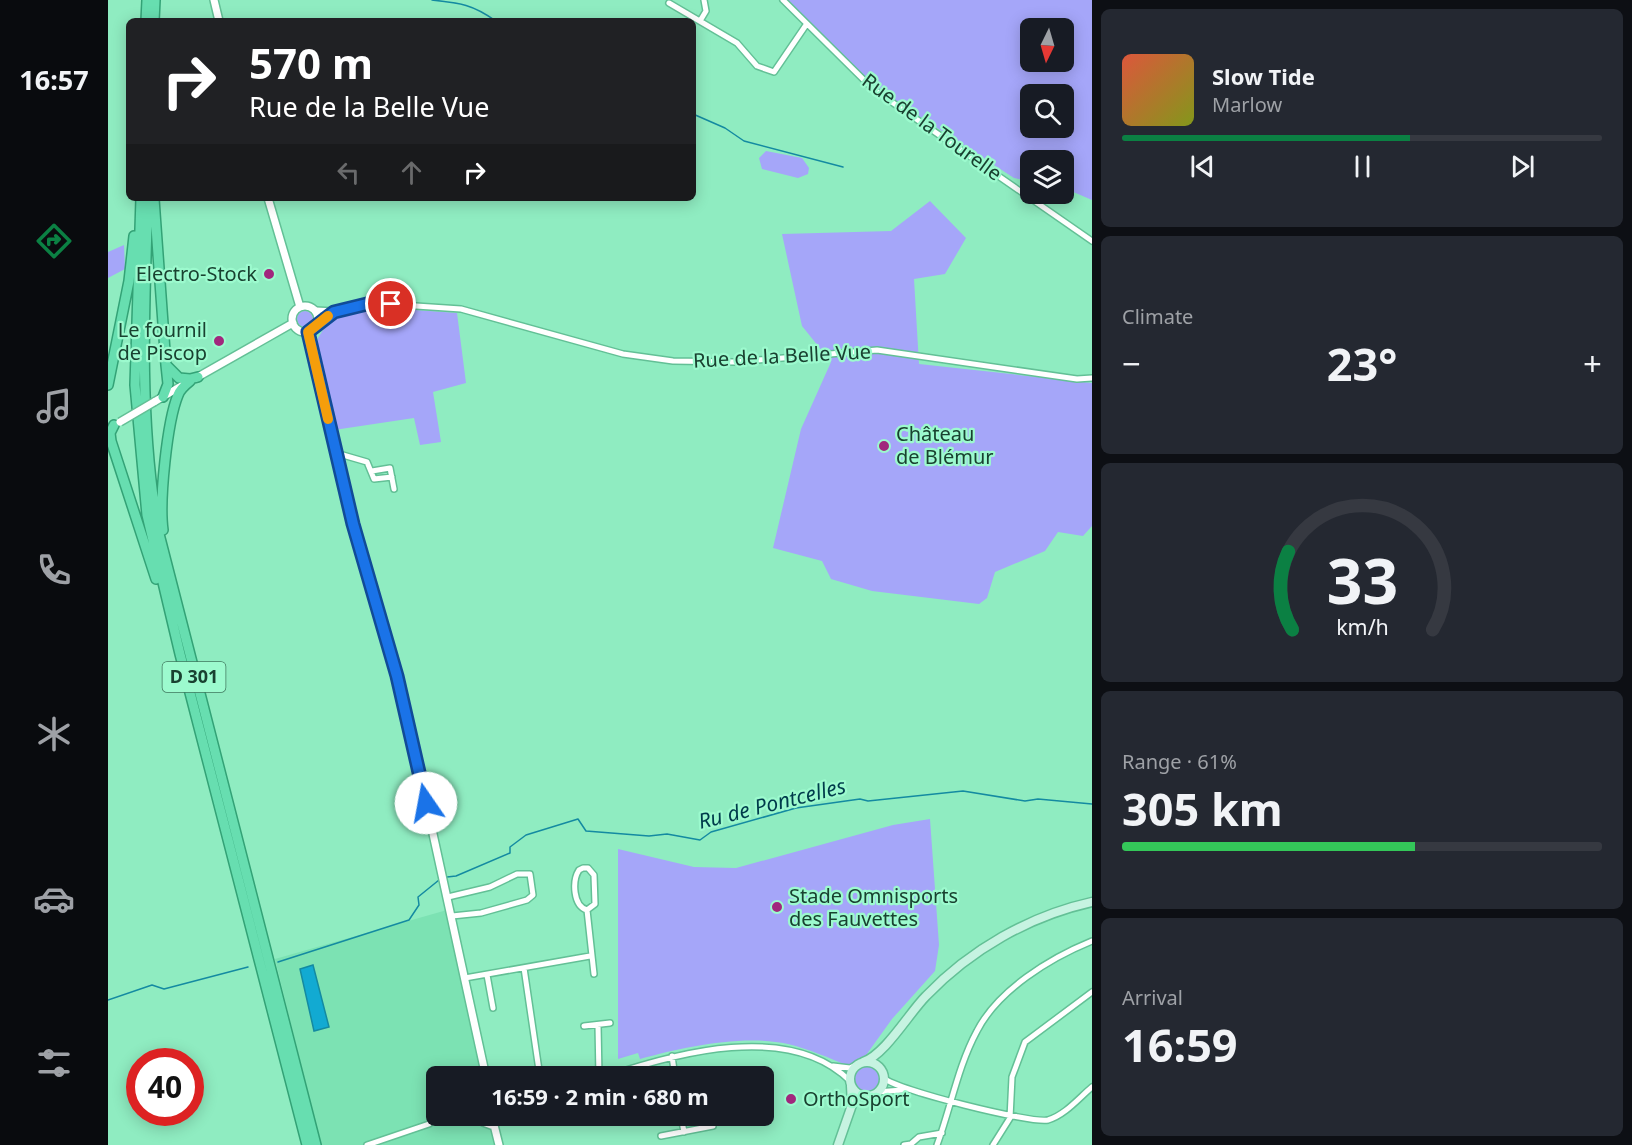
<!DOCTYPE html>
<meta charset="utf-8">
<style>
:root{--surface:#171b24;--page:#242831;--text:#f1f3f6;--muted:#9ea1a6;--line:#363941;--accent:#0b8043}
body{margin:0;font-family:"Noto Sans",sans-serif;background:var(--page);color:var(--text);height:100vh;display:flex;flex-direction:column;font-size:22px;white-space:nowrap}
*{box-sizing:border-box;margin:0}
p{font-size:20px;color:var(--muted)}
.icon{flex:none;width:33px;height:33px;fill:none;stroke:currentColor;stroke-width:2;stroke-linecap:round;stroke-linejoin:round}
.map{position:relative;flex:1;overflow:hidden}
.sheet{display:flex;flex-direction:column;gap:9px;padding:9px;background:#0d0f14;width:540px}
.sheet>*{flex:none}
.hud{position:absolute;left:18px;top:18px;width:570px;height:183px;border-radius:9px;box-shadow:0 3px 15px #0003;background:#202124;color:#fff;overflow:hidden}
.needle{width:39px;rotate:185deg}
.buttons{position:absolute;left:912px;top:18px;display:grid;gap:12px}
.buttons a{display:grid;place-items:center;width:54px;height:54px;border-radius:9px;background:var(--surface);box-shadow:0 3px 15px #0003;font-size:30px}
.speed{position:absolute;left:18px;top:1048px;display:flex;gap:12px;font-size:30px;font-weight:700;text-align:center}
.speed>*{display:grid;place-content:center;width:78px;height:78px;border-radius:50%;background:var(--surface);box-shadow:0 3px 15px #0003;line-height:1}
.speed .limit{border:9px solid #d22;background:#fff;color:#111}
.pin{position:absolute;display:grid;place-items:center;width:51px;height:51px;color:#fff;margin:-26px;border:3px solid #fff;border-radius:50%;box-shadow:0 2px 6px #0007}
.me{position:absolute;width:66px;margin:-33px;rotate:348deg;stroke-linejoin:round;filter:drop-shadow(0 0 4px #0008)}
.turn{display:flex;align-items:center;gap:21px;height:126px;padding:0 24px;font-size:27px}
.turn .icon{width:78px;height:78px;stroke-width:2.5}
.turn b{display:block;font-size:42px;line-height:51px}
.lanes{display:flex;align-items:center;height:57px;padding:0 24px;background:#0003;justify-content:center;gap:30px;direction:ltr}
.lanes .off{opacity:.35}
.big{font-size:45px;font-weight:700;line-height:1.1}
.sheet .widget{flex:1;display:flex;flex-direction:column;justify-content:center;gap:9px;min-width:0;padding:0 21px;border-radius:9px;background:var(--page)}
.sheet .dial{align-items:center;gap:0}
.dial svg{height:156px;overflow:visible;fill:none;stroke:var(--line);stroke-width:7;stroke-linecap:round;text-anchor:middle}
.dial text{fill:var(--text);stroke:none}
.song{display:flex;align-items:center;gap:18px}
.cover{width:72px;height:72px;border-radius:9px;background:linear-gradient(135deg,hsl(10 70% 55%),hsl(70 70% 35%))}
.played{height:6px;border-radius:3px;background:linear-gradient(90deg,var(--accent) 60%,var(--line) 60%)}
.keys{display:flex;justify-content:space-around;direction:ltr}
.heat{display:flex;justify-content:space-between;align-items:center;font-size:33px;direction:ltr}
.charge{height:9px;border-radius:4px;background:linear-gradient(90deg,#34c759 61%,var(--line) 0)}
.trip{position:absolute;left:318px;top:1066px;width:348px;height:60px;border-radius:9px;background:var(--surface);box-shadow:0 3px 15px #0003;font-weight:700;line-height:60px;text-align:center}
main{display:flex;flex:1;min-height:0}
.tabs{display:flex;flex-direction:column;width:108px;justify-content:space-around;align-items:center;background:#090b0e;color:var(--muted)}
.tabs .icon{width:42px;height:42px}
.tabs .on{color:var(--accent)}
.tabs b{font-size:27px;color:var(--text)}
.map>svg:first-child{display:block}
.built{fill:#7ce2b3}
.green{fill:#a5a6f9;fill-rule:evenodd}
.water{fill:#12aad2;stroke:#148aa1;stroke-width:1.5}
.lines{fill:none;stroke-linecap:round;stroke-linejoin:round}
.stream{stroke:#148aa1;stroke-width:1.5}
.minor-casing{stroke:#63c096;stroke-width:8}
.tertiary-casing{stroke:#63c096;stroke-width:10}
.secondary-casing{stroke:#63c096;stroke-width:11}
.trunk-casing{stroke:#33a276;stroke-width:12}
.minor{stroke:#fff;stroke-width:5}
.tertiary{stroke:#fff;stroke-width:7}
.secondary{stroke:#c6f3e1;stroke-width:8}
.trunk{stroke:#67deb0;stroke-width:9}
.tertiary-bridge-casing{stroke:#63c096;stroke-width:10;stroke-linecap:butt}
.tertiary-bridge{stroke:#fff;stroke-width:7}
.route-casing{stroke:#114b97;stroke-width:15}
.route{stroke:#1a73e8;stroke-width:10}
.slow{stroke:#f59e0b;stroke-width:10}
.poi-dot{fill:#a1277d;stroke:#9cface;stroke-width:2}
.labels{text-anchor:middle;stroke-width:4.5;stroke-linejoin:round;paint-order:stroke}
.shield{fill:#9cface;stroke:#40785f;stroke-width:1.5}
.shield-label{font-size:18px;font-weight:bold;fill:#194130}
.street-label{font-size:20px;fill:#194130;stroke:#9cface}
.poi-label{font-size:20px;fill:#194130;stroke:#9cface;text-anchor:start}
.water-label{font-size:21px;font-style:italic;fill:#003b4b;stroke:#9cface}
</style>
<main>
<nav class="tabs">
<b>16:57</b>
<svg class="icon on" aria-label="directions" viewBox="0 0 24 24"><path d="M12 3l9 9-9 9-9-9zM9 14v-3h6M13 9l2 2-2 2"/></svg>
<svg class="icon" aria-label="music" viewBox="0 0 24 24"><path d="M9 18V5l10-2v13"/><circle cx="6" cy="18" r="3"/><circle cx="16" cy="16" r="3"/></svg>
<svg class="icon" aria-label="phone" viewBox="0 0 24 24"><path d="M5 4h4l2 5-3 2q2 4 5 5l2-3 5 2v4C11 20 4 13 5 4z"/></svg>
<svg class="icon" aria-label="climate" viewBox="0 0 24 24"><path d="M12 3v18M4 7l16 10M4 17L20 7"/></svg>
<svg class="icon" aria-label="car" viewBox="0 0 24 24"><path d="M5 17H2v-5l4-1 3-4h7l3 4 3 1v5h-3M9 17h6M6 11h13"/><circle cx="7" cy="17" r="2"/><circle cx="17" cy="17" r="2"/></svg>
<svg class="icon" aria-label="filters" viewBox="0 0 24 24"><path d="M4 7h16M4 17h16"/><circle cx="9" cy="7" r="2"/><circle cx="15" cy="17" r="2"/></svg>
</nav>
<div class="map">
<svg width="984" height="1145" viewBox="0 0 984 1145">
<rect width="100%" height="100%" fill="#8fecc1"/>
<path class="built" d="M339 910 377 1077H328V1116H385L391 1145H213L167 959Z"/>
<path class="green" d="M680 0H984V200L956 188V160H922V181L906 178 768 88ZM956 28V62H922V28ZM956 94V128H922V94Z
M658 151 694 158 701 168 700 174 690 178 654 169 651 158Z
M822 201 858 238 837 274 806 279 811 364 984 383V526L975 536 950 532 937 551 887 572 879 598 871 604 764 591 723 579 714 561 665 548 693 429 723 362 694 326 674 234 783 231Z
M16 245 17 269 0 278V252Z
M266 307 349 313 358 383 325 392 333 442 312 445 306 418 226 430 209 352 210 338 223 317Z
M189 319a8 8 0 1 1 16 0a8 8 0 1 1-16 0Z
M822 819 831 945 827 971 784 1019 756 1058 741 1066C721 1058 701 1049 680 1044 635 1034 575 1047 532 1059L530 1053 510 1059V849L586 867 628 868 785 825Z
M745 1079a13 13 0 1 1 26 0a13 13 0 1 1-26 0Z"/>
<path class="water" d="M205 965 221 1027 206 1031 192 969Z"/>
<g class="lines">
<path class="stream" d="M324 0C352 3 364 4 388 21
M585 114 617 128 636 141 735 167
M339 877 348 876 402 853V847L418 835 470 819 478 831 541 836 559 834 592 840 603 832 688 808 752 799 760 801 855 791 917 801 930 799 984 804
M170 962 301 920 311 905 310 897 331 880
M0 1000 44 985 56 989 140 967"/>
<g class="minor-casing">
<path id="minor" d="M675 0 765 89 984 241
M561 3 629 43 649 66 666 72 698 25
M592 21 598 11 596 0
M208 310 226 311 263 303 353 309 515 354 565 361 626 362 769 350 969 379 984 378
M210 324 225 312
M228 453 259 462 266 479 284 477
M264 471 282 468 286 489
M475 868H480L486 875 487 904 479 910C465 906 464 881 471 870Z
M340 897 382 887 409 874H422L425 895 419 900 373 913 344 916
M479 910 486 974
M416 968 432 1077
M379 975 385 1008
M357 978 482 956
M490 1025 491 1077
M476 1026 502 1023
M564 1056 567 1077
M725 1066 742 1068 750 1064
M400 1072 401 1077
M497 1077C567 1053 682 1021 742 1081
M776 1078C788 1090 924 1124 940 1120 957 1115 971 1098 984 1087
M769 1092 794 1090
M573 1116 576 1132
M553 1136 605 1126
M259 1145 321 1124
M796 1145 803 1144 811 1137 834 1133
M829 1145C843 1107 850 1066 869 1031 890 990 942 958 984 941
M885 1145 902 1118 904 1077 917 1042 984 992"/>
</g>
<g class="tertiary-casing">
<path id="tertiary" d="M106 0 111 21
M160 198 192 307
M184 319a13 13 0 1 1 26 0a13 13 0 1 1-26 0Z
M200 332 245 524 298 710 378 1077
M88 378 185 323
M46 402 75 385
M374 1116 375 1122 383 1125 388 1123 392 1116
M386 1125 391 1145"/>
</g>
<g class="secondary-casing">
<path id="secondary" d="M755 1062C777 1055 801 1013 818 996 862 950 921 916 984 902
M742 1079a17 17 0 1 1 34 0a17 17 0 1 1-34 0Z
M730 1145 744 1105 743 1086"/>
</g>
<g class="trunk-casing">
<path id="trunk" d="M38 21 39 0
M46 21 47 0
M33 198 27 385 39 515 72 654 199 1145
M40 198C36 310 31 420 50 530L208 1145
M46 199 58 365 71 378 82 379 90 377
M0 385 21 281 26 236
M55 397 60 384 58 365
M6 425 2 433 3 441 48 579
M55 530C51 501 59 422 70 395 72 389 77 385 82 381"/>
</g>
<use href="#minor" class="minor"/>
<use href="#tertiary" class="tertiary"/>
<use href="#secondary" class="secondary"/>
<use href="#trunk" class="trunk"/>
<g class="tertiary-bridge-casing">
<path id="tertiary-bridge" d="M12 422 46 402"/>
</g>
<use href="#tertiary-bridge" class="tertiary-bridge"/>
</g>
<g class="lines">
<g class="route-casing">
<path id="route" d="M283 304 263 303 226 312 200 332 245 524 289 676 318 803"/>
</g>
<use href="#route" class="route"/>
<path class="slow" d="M220 316 200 332 220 419"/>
</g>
<g class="poi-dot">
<circle cx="161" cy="274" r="6"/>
<circle cx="111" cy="341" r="6"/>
<circle cx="776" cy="446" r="6"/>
<circle cx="669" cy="907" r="6"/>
<circle cx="683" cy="1099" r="6"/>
</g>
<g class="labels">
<rect class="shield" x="54.5" y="662" width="63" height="30" rx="4.5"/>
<g class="shield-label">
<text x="86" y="683">D 301</text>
</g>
<g class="street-label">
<text transform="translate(824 127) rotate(36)" y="7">Rue de la Tourelle</text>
<text transform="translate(674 356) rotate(-3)" y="7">Rue de la Belle Vue</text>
</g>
<g class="poi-label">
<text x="149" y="281" text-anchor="end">Electro-Stock</text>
<text x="99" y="337" text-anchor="end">Le fournil<tspan x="99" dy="23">de Piscop</tspan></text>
<text x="788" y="441">Château<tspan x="788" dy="23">de Blémur</tspan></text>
<text x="681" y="903">Stade Omnisports<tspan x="681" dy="23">des Fauvettes</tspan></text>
<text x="695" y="1106">OrthoSport</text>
</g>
<g class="water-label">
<text transform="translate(664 804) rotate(-14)" y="7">Ru de Pontcelles</text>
</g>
</g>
</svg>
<div class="buttons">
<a><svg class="needle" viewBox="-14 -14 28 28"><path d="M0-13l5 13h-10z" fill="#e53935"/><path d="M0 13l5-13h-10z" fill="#9ea1a6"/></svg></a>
<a><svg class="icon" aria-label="search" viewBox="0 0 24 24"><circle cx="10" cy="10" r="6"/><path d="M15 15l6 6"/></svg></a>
<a><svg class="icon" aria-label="layers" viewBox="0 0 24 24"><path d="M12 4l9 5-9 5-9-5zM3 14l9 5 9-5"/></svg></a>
</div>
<div class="speed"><div class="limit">40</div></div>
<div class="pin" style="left:283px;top:304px;background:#d93025"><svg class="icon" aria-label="arrive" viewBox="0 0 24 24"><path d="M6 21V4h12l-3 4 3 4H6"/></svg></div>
<svg class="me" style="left:318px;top:803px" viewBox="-20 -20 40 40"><circle r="19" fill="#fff"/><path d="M0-13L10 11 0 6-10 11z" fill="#1a73e8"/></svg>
<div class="trip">16:59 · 2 min · 680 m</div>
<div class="hud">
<div class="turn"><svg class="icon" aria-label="right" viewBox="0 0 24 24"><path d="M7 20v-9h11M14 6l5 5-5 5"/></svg><div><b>570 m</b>Rue de la Belle Vue</div></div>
<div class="lanes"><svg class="icon off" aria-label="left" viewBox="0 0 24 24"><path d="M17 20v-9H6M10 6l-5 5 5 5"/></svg><svg class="icon off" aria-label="ahead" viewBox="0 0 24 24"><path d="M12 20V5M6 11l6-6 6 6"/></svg><svg class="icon" aria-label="right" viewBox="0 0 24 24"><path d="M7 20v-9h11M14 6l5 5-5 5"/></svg></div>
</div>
</div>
<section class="sheet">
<div class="widget">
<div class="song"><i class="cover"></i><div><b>Slow Tide</b><p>Marlow</p></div></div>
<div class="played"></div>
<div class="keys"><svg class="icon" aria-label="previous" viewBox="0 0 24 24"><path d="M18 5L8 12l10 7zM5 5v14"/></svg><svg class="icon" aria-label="pause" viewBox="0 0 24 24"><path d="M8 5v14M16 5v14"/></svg><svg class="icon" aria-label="next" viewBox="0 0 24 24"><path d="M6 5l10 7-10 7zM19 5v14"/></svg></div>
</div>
<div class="widget"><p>Climate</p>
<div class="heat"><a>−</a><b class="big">23°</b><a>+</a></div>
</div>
<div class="widget dial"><svg viewBox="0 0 100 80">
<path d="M14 69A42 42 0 1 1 86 69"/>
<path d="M14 69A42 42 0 0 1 12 29" stroke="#0b8043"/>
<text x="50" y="56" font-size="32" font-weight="700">33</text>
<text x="50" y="72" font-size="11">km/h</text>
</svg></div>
<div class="widget"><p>Range · 61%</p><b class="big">305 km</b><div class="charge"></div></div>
<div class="widget"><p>Arrival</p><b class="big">16:59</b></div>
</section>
</main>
